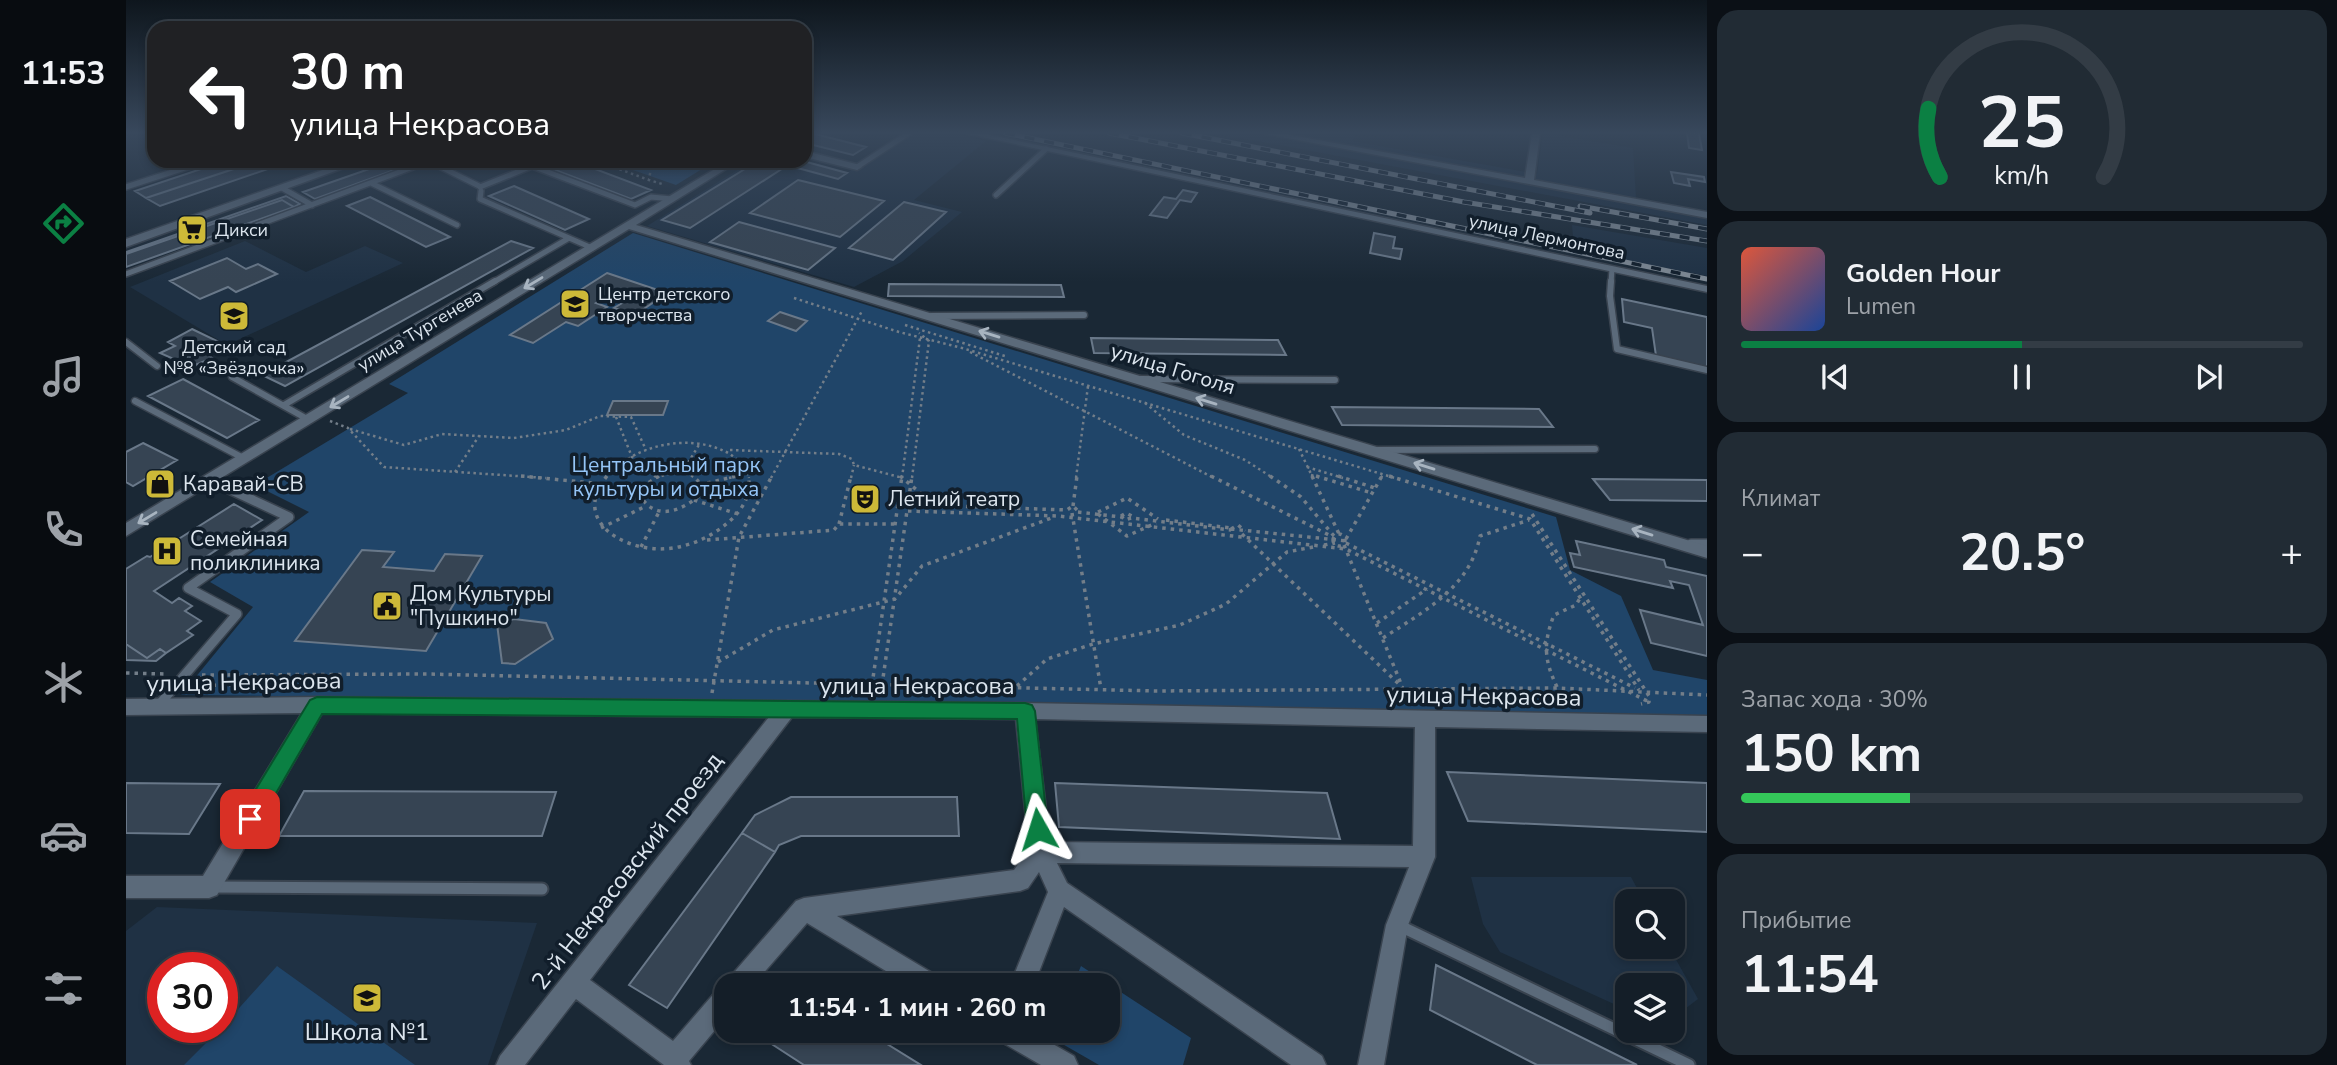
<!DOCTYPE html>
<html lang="ru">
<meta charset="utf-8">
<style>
:root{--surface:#141e28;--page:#212b34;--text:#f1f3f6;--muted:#9da2a8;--line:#333c45;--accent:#0b8043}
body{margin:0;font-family:"Nunito Sans",sans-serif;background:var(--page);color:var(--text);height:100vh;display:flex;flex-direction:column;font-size:26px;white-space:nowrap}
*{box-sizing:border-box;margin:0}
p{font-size:23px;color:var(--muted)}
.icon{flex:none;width:38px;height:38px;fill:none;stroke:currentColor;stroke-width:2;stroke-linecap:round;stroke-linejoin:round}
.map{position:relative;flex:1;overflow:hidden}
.panel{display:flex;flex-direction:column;gap:10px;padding:10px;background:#0b1016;width:630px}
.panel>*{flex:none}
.top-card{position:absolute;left:21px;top:21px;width:665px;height:147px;border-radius:21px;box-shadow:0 4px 10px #0003,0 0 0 2px var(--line);background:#202124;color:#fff;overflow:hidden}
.buttons{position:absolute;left:1489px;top:889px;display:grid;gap:14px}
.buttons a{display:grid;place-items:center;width:70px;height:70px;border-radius:14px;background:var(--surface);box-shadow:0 4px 10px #0003,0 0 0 2px var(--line);font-size:35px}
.speed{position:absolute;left:21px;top:952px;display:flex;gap:14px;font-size:35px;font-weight:700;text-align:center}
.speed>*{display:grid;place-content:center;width:91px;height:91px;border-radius:50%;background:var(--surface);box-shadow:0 4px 10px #0003,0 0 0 2px var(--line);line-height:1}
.speed .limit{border:10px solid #d22;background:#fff;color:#111}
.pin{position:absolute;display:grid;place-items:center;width:60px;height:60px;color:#fff;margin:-30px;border-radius:14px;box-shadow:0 4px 10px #0006}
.me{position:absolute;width:77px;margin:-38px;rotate:354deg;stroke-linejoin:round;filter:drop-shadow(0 0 5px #0008)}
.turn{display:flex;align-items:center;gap:24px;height:147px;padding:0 28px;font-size:32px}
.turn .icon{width:91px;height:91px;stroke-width:2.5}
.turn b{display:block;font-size:49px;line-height:60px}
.big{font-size:52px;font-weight:700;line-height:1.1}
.panel .card{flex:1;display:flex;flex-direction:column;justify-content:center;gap:10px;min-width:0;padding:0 24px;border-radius:21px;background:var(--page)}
.panel .dial{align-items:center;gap:0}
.dial svg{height:182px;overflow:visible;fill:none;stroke:var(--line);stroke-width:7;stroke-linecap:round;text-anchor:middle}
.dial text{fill:var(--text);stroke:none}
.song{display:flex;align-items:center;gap:21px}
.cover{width:84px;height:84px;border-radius:10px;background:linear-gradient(135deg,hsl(10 70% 55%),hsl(220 70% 35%))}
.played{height:7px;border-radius:4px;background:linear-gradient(90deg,var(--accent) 50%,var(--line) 50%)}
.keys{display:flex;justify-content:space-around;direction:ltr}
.heat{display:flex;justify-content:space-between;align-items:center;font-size:38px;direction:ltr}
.charge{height:10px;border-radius:5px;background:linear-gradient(90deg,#34c759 30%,var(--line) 0)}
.trip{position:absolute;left:588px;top:973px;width:406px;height:70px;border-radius:21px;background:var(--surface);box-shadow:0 4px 10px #0003,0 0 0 2px var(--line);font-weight:700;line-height:70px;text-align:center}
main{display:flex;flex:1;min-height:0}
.menu{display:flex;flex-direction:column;width:126px;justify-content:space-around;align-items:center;background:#080c10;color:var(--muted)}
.menu .icon{width:49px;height:49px}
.menu .on{color:var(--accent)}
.menu b{font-size:32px;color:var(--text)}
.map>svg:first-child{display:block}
.built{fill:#1f3144;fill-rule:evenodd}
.green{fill:#204569}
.building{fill:#364453;stroke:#697889;stroke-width:2}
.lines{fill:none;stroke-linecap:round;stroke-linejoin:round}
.service-far3-casing{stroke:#39434f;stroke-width:8}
.service-far2-casing{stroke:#39434f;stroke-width:9}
.service-far1-casing{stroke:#39434f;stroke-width:12}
.service-casing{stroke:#39434f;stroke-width:15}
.minor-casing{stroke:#39434f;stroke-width:3}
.secondary-casing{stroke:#39434f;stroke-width:3}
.path-far1{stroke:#737e89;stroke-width:2.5;stroke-dasharray:2.5 3.5;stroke-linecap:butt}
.path{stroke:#737e89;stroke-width:3.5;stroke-dasharray:3.5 5;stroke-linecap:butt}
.service-far3{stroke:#5b6a7a;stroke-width:5}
.service-far2{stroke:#5b6a7a;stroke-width:6}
.service-far1{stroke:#5b6a7a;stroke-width:9}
.service{stroke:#5b6a7a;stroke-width:11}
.minor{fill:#5b6a7a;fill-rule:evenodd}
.secondary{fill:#5b6a7a;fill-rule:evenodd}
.rail-casing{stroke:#7e8994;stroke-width:5}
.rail{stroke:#111e2b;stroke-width:3.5;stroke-dasharray:10;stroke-linecap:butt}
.oneway{stroke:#a8b4c0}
.route{fill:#0b8043;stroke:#07532c;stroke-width:2}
.labels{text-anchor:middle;stroke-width:7;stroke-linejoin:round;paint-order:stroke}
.far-poi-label{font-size:18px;fill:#dce5ee;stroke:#111e2b;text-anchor:start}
.far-street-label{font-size:18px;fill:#dce5ee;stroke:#111e2b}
.street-label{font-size:21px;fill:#dce5ee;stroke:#111e2b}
.park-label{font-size:21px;fill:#95c5f7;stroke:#111e2b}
.poi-label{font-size:21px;fill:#dce5ee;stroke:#111e2b;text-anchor:start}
.near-street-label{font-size:24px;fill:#dce5ee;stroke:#111e2b}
.near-poi-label{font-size:24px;fill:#dce5ee;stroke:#111e2b}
</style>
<main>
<nav class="menu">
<b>11:53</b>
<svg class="icon on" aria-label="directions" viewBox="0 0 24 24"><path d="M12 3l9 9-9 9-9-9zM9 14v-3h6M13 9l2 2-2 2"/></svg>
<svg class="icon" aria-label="music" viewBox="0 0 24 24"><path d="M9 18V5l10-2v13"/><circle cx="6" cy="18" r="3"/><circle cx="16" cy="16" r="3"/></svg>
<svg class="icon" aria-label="phone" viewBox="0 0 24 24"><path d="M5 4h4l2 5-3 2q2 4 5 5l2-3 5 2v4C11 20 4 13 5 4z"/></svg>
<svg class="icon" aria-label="climate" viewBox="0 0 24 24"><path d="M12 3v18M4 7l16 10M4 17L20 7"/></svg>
<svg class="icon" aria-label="car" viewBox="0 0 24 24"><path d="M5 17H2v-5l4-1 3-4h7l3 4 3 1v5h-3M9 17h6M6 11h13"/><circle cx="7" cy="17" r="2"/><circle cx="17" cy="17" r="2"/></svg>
<svg class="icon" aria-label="filters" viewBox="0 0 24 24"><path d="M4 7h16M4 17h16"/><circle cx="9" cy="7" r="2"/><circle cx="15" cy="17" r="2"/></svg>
</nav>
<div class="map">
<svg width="1581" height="1065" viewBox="0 0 1581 1065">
<rect width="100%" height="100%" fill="#1a2835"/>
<path class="built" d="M778 133H824L860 141 788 200 836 212 777 261 728 287 521 226 626 161H676L721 173Z
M1089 133H1229L1226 141 1411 174 1417 133 1507 148 1510 199 1581 212V225Z
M1446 225 1581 248V276L1448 250Z
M119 241 180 272 239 246 277 263 101 345 4 287Z
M1345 877H1505L1518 901H1502V947H1543L1572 999 1547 1018V985H1502L1501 1010 1374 952 1357 924Z
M31 907 411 923 362 1065H0V931ZM37 968H96V1027H37Z"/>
<path class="green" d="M481 161H589L550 185Z
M507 233 1430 517 1444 570 1495 596 1527 670 1581 680V717L584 700 55 695 127 607 84 582 183 512 129 485 282 393 263 384Z
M151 966 289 1065H58L96 1027Z
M955 966 1065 1038 1057 1065H973L926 1038 929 1031H982V985H947Z"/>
<path class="building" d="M685 133 740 147 727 155 679 143V134Z
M1561 133H1573L1576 150 1563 148Z
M99 161H132L20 198 9 191Z
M132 161H165L34 206 20 198Z
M266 161H293L189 199 177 192Z
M440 161H448L525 190 505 199 424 168Z
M632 161 662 165 564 228 536 220Z
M677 161 721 173 712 179 668 167Z
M1545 172 1578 177 1579 182 1562 179 1564 186 1548 183Z
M672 180 758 201 714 237 624 213Z
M388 186 463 219 439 230 363 196Z
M1057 190 1071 193 1065 202 1054 200 1041 218 1024 215 1038 197 1050 199Z
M160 196 174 204 168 207 156 200 0 254V252Z
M244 197 324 237 300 247 221 206Z
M156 200 168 207 0 267V254Z
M778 202 820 212 767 260 723 248Z
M613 222 709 248 682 270 584 242Z
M1248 233 1269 237 1267 248 1276 249 1274 259 1244 253Z
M385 241 407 248 159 386 136 375Z
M101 258 120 269 132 264 151 274 110 292 102 287 74 299 44 281Z
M481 273 541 293 509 315 488 308 506 297 489 291 470 303 481 307 452 326 440 322 407 343 384 335Z
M763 284 935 285 938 297 762 296Z
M1496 299 1581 317V367L1530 356 1526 328 1498 322Z
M654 312 681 321 670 331 642 321Z
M66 329 91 341 52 361 34 353 49 346 42 342Z
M965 338 1152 340 1160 355 968 353Z
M77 351 86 358 67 366 58 359Z
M57 379 133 420 101 438 22 396Z
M487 401H542L537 415H481Z
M1206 407 1413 409 1427 427 1216 425Z
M17 443 51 460 7 486 0 482V452Z
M41 477 46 480 28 491 22 487Z
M1467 479 1581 480V501L1484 500Z
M108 504 136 520 28 591 46 603 53 598 66 606 59 611 75 621 61 631 67 635 40 653 34 649 21 658 0 644V569L21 556 24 557Z
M1450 541 1538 560 1540 567 1581 576V656L1525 643 1514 610 1577 625 1563 585 1544 581 1547 588 1448 567 1444 553 1454 555Z
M236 550 268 552 257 567 308 571 319 554 356 556 300 651 169 641Z
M388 619 420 623 427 639 389 664 376 663 371 624Z
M0 644 21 658 34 649 40 653 30 661 0 660Z
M1321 772 1581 783V832L1342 821Z
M0 783 94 784 63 834 0 833Z
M929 783 1201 793 1214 839 933 827Z
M178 791 430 792 416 836H153Z
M665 797H831L833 836H675L653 845 649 852 616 833 629 815Z
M616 833 649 852 541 1008 503 985Z
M1310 965 1511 1065H1411L1304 1010Z
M647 1031H740L795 1065H678L641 1041Z"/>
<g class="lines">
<g class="service-far3-casing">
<path id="service-far3" d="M303 161 355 187
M406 166 509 205 525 197 546 199
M731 167 783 133
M245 183 331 225
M0 187 80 161
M354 187 406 166 395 161
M156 188 186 205
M355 191 354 199 466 248
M870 195 920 149
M0 274 303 161
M366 283 443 238
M1485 283 1486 269"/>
</g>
<g class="service-far2-casing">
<path id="service-far2" d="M1485 281 1484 296 1491 349 1581 370
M805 316 958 315
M0 342 31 366
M106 377 183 420
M1012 379 1209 380
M9 401 119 459
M158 405 369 281
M1252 450 1469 449"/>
</g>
<g class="service-far1-casing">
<path id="service-far1" d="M1565 544H1581
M32 706 111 614 62 588 163 517 84 480"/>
</g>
<g class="service-casing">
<path id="service" d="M86 887 416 889
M1274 926 1563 1065"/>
</g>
<g class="minor-casing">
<path id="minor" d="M838 133H855L1581 286V292Z
M1135 133H1154L1399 178 1406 133H1414L1408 180 1581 212V218Z
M679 151 734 165 736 167 731 170 679 157Z
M602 161H613L510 225 1581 546V558L503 229 0 536V523Z
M191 697 899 703 1581 716V732L1309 727V857L1282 925 1258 1065H1232L1260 925 1283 867 931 863 941 883 1196 1056 1200 1065H1165L938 907 908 985H884L922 892 913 872 902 888 894 891 711 916 813 977 817 985H783L681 923 627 985H600L604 977 670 901 678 898 888 870 903 849 890 719 666 717 464 980 547 1041 591 990 600 987V1017L563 1061 565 1065H538L450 999 399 1065H370L374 1056 643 717 196 713 91 895 83 898H0V876H77L176 713 0 715V699ZM909 719 1289 727 1287 846 924 842Z
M869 1031H904L948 1056 952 1065H915L872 1040Z"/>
</g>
<g class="secondary-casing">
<path id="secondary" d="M222 161H237L0 247V239Z"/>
</g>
<path class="path-far1" d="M471 161 523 180
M526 161 523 180 536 184
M668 298 773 332 836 348 1269 478
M779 325 882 357
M844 352 1088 478
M1019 403 1058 435 1119 460 1147 478
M490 417 506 457 530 477
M204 421 222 428 258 467 420 478
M224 429 278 445 316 434 388 438 440 430 474 416 505 417 520 450
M1173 449 1187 478
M604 450 713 454 726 459 728 465 777 478
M1181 467 1217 478
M329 472 353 436
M556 473 574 443
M1185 475 1196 478
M479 478C506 446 560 433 598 451 606 454 613 462 620 467L623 478
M530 478C542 473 558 470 569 478
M603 478 622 474
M645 478 736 311
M725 478 728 465
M776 478 794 338
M786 478 803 341 793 333
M950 478 962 386
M1255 478 1257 474"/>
<path class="path" d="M395 476 518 488
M481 476C446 519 493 548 533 549 560 549 587 537 606 519 618 507 626 493 622 476
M533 476 522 483 514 495C528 521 554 512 573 496L572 481 567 476
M774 476 809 505
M1085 476 1207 537
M1144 476 1175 497 1208 536
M1186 476 1214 536
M1190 476 1246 493
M1212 476 1249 488
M1263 476 1404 519 1513 690
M573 485 611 476
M568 500 612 514
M772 504 941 510 947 506 952 511
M947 506 951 476
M782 511 932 516 1220 549 1523 702
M952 512 995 517
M972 512 1001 498 1032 519
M946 513 975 689
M972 514 1001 536 1030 523
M1406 514 1523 696V702L1515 704
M995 516 999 520 1005 518 1105 530
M995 516 1000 513 1008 517
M1040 520 1105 528
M713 524 725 476
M475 528 520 506
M1105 529 1221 541
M1105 529 1112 525 1119 531
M1116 534 1277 688
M1207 540a6 6 0 1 1 12 0a6 6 0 1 1-12 0Z
M1220 539 1256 476
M581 540 708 530 713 524H769
M1220 543 1509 688
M1198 545 1209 543
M1218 545 1276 686
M515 547 533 512
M1251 623 1301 589
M1257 638C1298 611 1344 588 1354 536L1403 520
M592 662 647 630 769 599 796 566 928 517
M0 673 40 674
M76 675 301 674 1031 691 1431 688 1581 695
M73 677 80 685 150 686
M746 685 776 476
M756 685 786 476
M891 686 921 659 967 644 1054 625 1100 604 1161 552 1187 547
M1431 687C1418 660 1417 643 1428 615L1450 605 1454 598
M586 693 613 537 646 476"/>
<use href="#service-far3" class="service-far3"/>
<use href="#service-far2" class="service-far2"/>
<use href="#service-far1" class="service-far1"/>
<use href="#service" class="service"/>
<use href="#minor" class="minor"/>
<use href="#secondary" class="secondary"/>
<g class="rail-casing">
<path id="rail" d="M879 133 1581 279
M983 133 1338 202 1581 241
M1056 133 1464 213
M1454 206 1581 229"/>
</g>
<use href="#rail" class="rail"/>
</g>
<defs><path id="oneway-shaft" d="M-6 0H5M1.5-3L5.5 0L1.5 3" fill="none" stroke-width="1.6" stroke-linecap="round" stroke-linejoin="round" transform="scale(1.75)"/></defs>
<g class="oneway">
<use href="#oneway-shaft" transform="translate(407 283) rotate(149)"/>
<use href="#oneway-shaft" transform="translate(863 334) rotate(-163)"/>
<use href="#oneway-shaft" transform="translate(1080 401) rotate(-163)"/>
<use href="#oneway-shaft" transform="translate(213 402) rotate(149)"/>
<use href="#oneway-shaft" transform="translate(1298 466) rotate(-163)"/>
<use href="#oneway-shaft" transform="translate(21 518) rotate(149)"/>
<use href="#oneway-shaft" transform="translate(1516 532) rotate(-163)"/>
</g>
<linearGradient id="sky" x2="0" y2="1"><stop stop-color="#0e161d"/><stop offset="0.47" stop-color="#38485c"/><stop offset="1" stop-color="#38485c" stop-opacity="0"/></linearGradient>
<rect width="1581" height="282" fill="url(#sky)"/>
<path class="route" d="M191 697 899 703 906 705 909 711 922 829 919 836 912 839 904 836 901 829 891 719 196 714 131 826 124 829 116 826 113 819 116 812 184 700Z"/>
<defs>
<g id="supermarket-square" transform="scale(1.575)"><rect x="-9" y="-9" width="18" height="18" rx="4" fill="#cdb938" stroke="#111e2b"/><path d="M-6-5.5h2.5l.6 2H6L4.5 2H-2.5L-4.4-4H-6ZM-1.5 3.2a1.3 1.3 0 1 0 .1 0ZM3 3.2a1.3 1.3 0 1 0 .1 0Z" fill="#111"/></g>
<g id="school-square" transform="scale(1.575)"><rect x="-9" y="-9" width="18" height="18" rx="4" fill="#cdb938" stroke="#111e2b"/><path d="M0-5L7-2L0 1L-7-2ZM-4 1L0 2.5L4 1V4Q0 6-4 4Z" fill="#111"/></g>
<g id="shop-square" transform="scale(1.575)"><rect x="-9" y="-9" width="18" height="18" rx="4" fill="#cdb938" stroke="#111e2b"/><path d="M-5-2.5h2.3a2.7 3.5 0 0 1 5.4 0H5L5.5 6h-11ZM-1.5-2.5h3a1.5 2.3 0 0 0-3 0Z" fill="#111"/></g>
<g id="theatre-square" transform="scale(1.575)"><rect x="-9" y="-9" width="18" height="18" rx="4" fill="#cdb938" stroke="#111e2b"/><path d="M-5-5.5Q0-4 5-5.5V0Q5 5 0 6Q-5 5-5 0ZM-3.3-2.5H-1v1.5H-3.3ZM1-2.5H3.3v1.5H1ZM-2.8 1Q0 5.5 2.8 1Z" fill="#111"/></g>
<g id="hospital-square" transform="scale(1.575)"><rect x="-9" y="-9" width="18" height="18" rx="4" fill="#cdb938" stroke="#111e2b"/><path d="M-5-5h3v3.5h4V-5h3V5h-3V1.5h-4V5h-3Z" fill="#111"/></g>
<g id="civic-square" transform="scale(1.575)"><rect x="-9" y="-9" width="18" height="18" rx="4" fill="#cdb938" stroke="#111e2b"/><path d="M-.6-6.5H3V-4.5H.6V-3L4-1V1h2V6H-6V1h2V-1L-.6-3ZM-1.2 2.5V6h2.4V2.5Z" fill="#111"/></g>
</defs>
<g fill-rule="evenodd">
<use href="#supermarket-square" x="66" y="230"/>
<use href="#school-square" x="449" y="304"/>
<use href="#school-square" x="108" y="316"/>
<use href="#shop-square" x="34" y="484"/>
<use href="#theatre-square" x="739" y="499"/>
<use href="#hospital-square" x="41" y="551"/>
<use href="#civic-square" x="261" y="606"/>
<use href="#school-square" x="241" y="998"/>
</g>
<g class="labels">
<g class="far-poi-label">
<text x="89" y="236">Дикси</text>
<text x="472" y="300">Центр детского<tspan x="472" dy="21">творчества</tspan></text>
<text x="108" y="353" text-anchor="middle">Детский сад<tspan x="108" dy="21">№8 «Звёздочка»</tspan></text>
</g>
<g class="far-street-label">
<text transform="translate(1421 237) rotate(12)" y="6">улица Лермонтова</text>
<text transform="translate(294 330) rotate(-31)" y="6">улица Тургенева</text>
</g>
<g class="street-label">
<text transform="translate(1047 369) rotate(17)" y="7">улица Гоголя</text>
</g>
<g class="park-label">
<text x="540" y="472">Центральный парк<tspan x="540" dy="24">культуры и отдыха</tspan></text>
</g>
<g class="poi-label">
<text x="57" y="491">Каравай-СВ</text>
<text x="762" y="506">Летний театр</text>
<text x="64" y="546">Семейная<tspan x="64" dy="24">поликлиника</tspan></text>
<text x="284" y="601">Дом Культуры<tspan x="284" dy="24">"Пушкино"</tspan></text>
</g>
<g class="near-street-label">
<text transform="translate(118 682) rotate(-1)" y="8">улица Некрасова</text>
<text x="791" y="694">улица Некрасова</text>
<text transform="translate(1358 696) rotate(1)" y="8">улица Некрасова</text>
<text transform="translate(501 871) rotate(-52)" y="8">2-й Некрасовский проезд</text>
</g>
<g class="near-poi-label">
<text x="241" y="1040">Школа №1</text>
</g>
</g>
</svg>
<div class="buttons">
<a><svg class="icon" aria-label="search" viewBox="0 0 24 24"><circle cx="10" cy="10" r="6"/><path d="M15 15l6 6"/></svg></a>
<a><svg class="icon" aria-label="layers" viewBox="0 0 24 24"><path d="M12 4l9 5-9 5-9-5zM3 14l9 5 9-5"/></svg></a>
</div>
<div class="speed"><div class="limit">30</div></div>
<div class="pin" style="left:124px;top:819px;background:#d93025"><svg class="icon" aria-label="arrive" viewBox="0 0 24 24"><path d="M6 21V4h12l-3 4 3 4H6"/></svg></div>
<svg class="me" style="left:912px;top:829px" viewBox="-20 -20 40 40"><path d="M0-17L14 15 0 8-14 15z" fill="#0b8043" stroke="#fff" stroke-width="4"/></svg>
<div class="trip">11:54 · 1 мин · 260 m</div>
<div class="top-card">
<div class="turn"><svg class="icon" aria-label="left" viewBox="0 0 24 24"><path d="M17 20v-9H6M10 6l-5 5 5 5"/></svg><div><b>30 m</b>улица Некрасова</div></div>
</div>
</div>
<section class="panel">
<div class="card dial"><svg viewBox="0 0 100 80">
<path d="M14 69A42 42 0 1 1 86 69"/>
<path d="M14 69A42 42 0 0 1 9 39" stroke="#0b8043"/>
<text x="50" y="56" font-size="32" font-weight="700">25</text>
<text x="50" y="72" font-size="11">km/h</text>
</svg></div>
<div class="card">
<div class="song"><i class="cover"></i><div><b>Golden Hour</b><p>Lumen</p></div></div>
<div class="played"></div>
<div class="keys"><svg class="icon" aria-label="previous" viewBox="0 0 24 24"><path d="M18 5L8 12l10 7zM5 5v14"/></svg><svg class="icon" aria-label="pause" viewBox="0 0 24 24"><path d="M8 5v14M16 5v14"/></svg><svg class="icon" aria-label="next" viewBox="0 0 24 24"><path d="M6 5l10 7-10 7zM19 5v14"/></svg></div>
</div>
<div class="card"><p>Климат</p>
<div class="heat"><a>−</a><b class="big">20.5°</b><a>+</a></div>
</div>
<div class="card"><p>Запас хода · 30%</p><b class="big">150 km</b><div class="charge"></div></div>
<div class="card"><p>Прибытие</p><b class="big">11:54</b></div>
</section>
</main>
